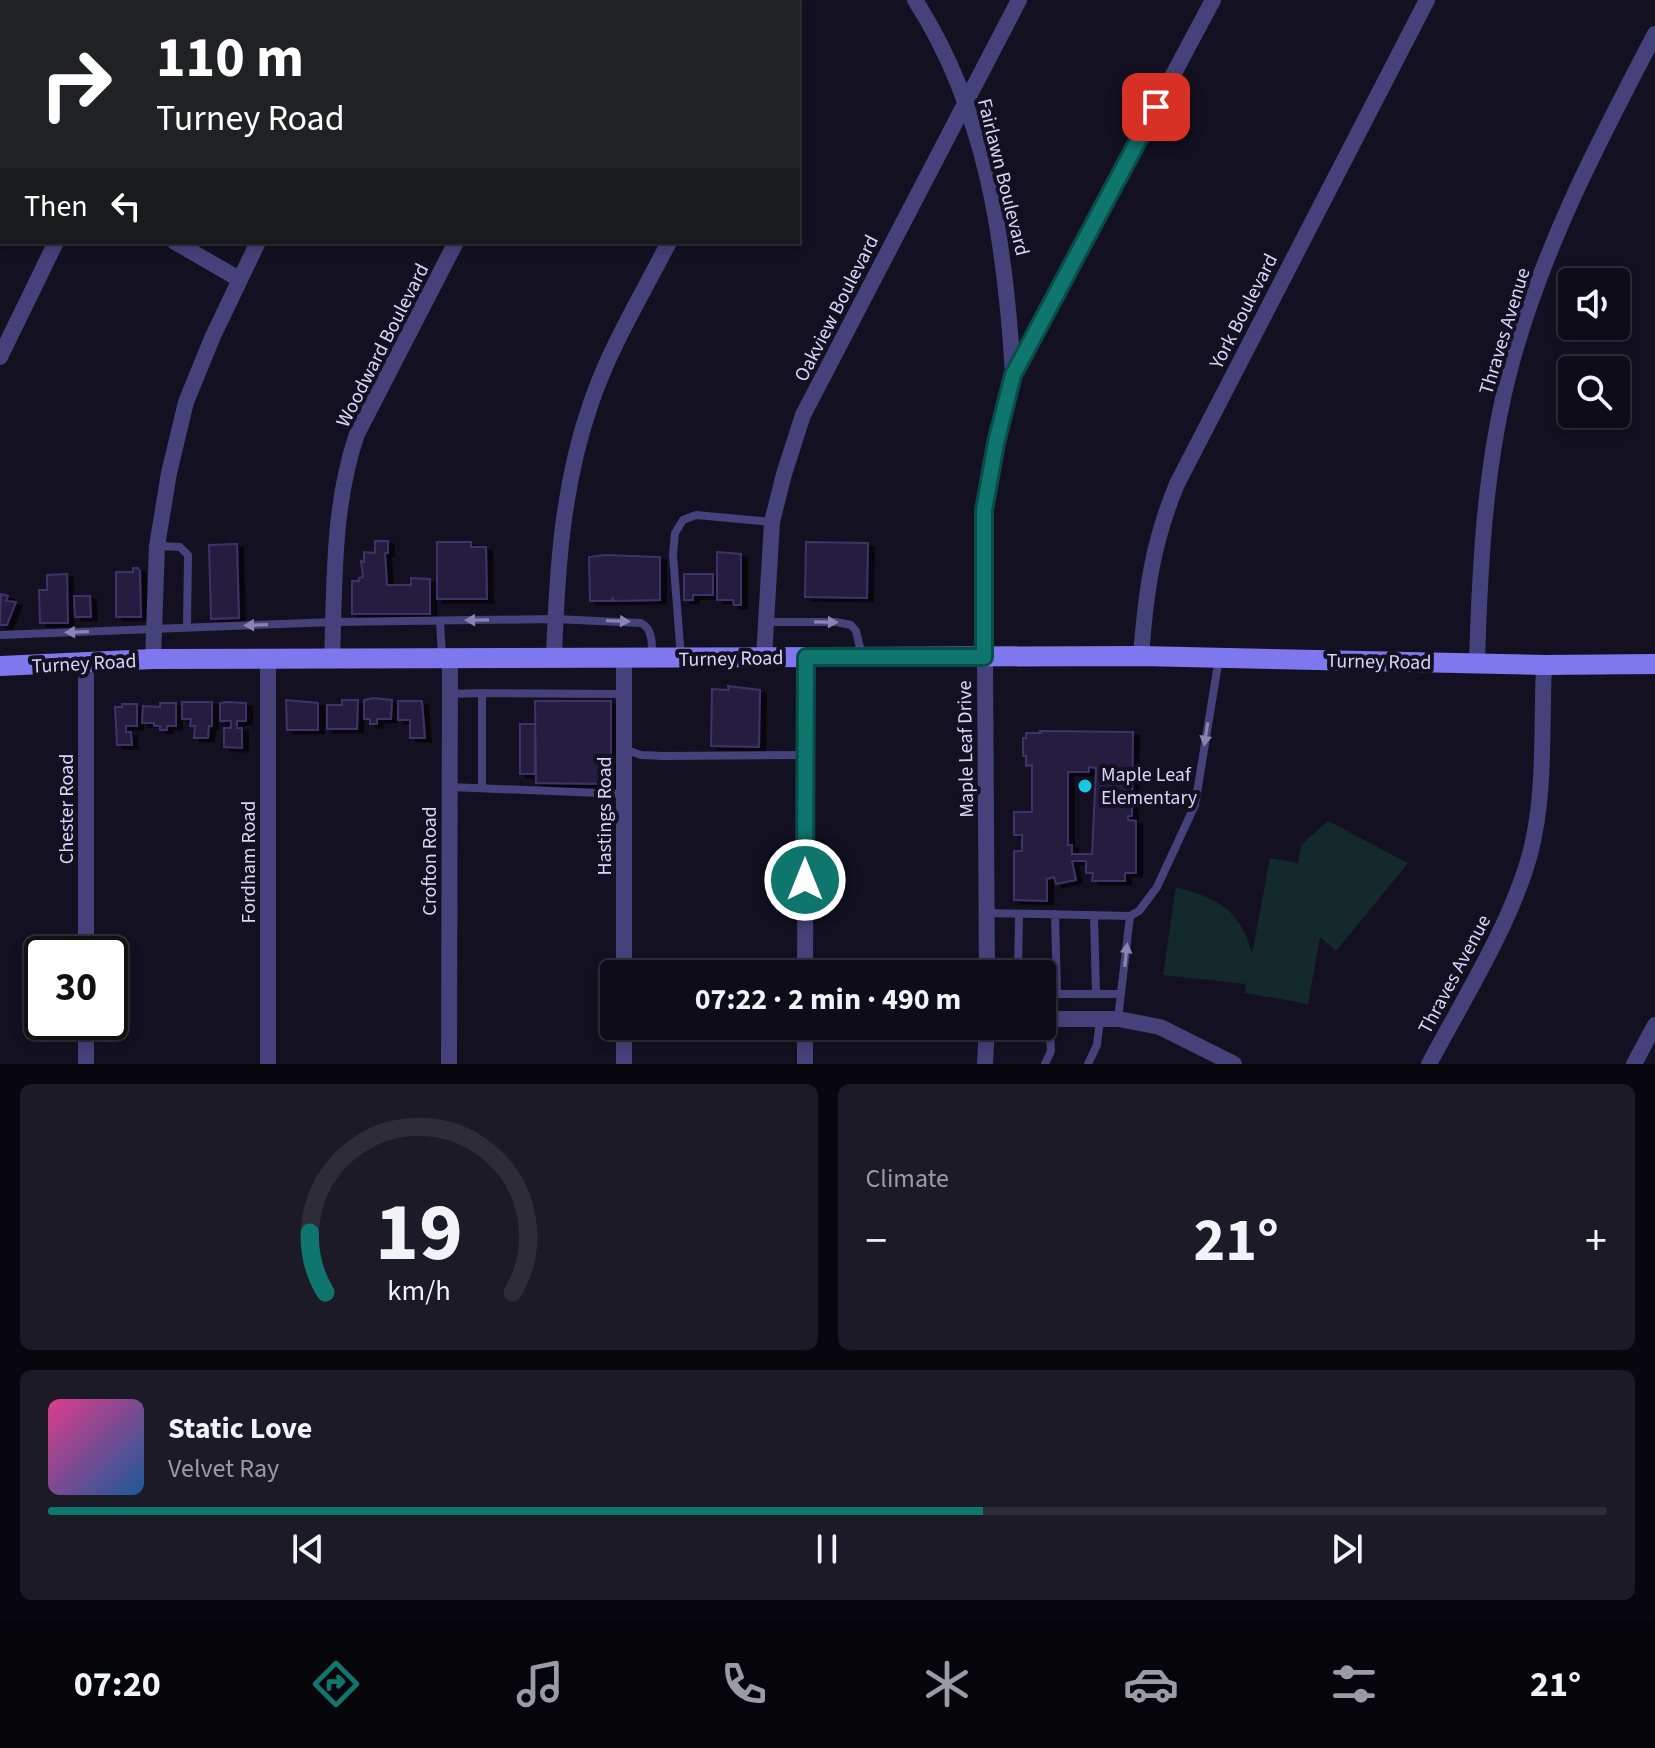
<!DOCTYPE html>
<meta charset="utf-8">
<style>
:root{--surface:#0e0c19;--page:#1c1a26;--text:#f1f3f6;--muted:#9b9ba2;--line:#2e2c38;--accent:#0f766e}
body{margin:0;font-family:"Source Sans 3",sans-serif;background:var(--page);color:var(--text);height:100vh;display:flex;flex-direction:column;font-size:30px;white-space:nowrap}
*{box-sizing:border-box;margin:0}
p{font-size:26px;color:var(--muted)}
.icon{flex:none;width:44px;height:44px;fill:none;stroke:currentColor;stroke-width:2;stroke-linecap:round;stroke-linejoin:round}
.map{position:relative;height:1064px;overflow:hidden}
.sheet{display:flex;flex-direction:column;gap:20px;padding:20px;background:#08070e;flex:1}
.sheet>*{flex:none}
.banner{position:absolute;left:0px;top:0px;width:800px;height:244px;box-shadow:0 4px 12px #0003,0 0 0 2px var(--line);background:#202124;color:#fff;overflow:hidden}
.tools{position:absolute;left:1558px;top:268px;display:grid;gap:16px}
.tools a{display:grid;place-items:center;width:72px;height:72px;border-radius:8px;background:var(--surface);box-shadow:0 4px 12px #0003,0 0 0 2px var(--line);font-size:40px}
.speed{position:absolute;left:24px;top:936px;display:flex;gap:16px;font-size:40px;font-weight:700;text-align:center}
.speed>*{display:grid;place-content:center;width:104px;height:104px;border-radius:50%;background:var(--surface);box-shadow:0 4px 12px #0003,0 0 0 2px var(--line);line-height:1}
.speed .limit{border:4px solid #111;border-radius:12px;background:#fff;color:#111}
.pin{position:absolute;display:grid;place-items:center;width:68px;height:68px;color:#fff;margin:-34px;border-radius:16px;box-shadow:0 4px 12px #0006}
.me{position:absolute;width:88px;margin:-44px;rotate:0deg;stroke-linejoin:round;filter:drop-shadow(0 0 6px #0008)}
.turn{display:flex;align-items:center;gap:28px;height:168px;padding:0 24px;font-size:36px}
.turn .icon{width:104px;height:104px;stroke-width:2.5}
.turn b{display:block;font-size:56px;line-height:68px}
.then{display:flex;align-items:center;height:76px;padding:0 24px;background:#0003;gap:16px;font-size:30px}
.big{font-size:60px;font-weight:700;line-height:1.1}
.sheet .card{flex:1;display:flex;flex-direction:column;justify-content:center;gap:12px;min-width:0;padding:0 28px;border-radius:12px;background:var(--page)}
.sheet .dial{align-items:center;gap:0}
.dial svg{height:208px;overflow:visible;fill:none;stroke:var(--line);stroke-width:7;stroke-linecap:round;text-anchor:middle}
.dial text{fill:var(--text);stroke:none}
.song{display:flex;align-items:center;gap:24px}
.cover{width:96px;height:96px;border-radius:12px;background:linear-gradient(135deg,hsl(330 70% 55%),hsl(210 70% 35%))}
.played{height:8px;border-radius:4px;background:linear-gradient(90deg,var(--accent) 60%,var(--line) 60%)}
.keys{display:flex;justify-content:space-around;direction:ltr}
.heat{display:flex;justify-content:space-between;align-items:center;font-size:44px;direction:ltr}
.sheet .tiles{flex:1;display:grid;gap:20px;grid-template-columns:1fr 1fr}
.card:last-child{grid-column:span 2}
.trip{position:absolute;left:600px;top:960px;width:456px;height:80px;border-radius:8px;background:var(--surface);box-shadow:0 4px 12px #0003,0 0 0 2px var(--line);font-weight:700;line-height:80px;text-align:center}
.tabs{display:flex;height:128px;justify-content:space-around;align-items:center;background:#06050a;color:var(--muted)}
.tabs .icon{width:56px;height:56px}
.tabs .on{color:var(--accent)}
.tabs b{font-size:36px;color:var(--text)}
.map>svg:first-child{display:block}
.green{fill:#142a2a}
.building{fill:#261e3f;stroke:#3f3369;stroke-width:2;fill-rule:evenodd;filter:url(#shadow)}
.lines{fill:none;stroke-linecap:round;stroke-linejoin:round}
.service{stroke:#45417a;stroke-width:8}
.minor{stroke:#45417a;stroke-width:16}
.secondary{stroke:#7e77ee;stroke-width:20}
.oneway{fill:#8884b4}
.route-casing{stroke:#0a4d48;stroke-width:20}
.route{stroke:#0f766e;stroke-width:14}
.poi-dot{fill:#1bc6e0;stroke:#131021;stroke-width:3}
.labels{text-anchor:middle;stroke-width:8;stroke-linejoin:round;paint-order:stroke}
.street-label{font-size:20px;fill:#dad5fa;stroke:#131021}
.poi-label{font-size:20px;fill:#dad5fa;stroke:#131021;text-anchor:start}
</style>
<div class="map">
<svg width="1655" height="1064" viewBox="0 0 1655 1064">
<defs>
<filter id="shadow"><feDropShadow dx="6" dy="3.5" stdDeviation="0" flood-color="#0009"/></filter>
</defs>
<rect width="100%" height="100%" fill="#131021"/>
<path class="green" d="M1328 821 1408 863 1336 951 1320 937 1308 1004 1245 993 1246 984 1163 975 1176 887C1219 899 1241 910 1252 954L1270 858 1298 863 1301 845Z"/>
<path class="building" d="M375 541H388V553H385L387 585H411V578L430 579V614H352V581H359V578L363 577 361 561 364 562V552L375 553Z
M437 542H471V547H486L487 599H437Z
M806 542 868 543 867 598 805 597Z
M237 544 239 618 211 619 209 545Z
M717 552 741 554V605H734L733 600H717Z
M604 555 660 557V600L613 601V597L612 601H590L589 557Z
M133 568H138L140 571 141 617H116V572H133Z
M67 574 68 623H40L39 590H47V575Z
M684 574H713V595H693V600H684Z
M1 594 8 596 6 601 16 602 7 625H0Z
M74 596H90L91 617H75Z
M728 686 760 690 759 747 711 746 712 689 729 690Z
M373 698 392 700 391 719H377V724H370V719H364V700Z
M286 700 318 703V730H287Z
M342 700H358L357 729H327V705H342Z
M398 701H422L425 738H410V720H398Z
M535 701H611V784L536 783Z
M182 702H212V726H209L208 738H194L195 726H190L191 719H182Z
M227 702 246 703V721H237V728H242V748L224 747V728H231V721H220V703Z
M160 703H176V726H167V730H160V726H154V723H142L143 706 160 707Z
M122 704H137V726H126V732H131L132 745H117L115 707H122Z
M520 724H535V774H520Z
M1040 731 1133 732 1132 816H1128V820L1136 821V873H1125V881H1092L1093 873H1086V861H1072L1076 880 1056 884 1054 877 1047 879V901L1014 900V851H1022V835H1014V812H1032V765L1026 766V756H1023V738H1026V733H1041ZM1089 767 1096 768 1092 854H1072V845H1068V772H1089Z"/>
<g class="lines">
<path class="service" d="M158 546 180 547 188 555 187 627
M440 621 442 657
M767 622H836L851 625 856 631 862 656
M0 635 334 622 555 619 641 623C653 629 652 644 652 656
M681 658 673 555 675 533 683 520 696 515 772 522
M451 694 482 693
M624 749 641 755 663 756 806 755
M450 787 624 794
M482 788V693L623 694
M987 913 1130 916 1139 911 1157 887 1195 805 1219 658
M1055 914 1057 994
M1094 915 1096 994
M1018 974 1019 914
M1042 994H1121
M1118 1019 1130 916
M1045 1064 1051 1051 1049 1019
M1088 1064 1097 1045 1100 1019"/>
<path class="minor" d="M915 0C987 112 1005 243 1013 373
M178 2 179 0
M380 2 381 0
M579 2 580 0
M791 2 792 0
M0 142 2 144
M175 242 239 279
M0 357 56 242
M1141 656C1146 592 1152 544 1177 484L1427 0
M554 657C557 570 562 486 591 403 610 347 642 295 669 242
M764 657 772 522 784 474 803 415 1019 0
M153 659 157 546 169 473 186 402 213 336 258 242
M332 659C335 583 332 507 357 434L456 242
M624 659V974
M268 660V1064
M1477 662C1480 561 1485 460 1512 362 1544 245 1599 141 1655 34
M86 954V663
M805 974 806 657
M987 974 984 510 996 443 1013 375 1213 0
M1042 1019H1118L1160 1027 1234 1064
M624 1026V1064
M86 1064V1022
M449 1064 450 658
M805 1064V1026
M985 1064 987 1026
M1429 1064C1463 1000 1511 924 1530 854 1546 794 1541 728 1544 665
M1634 1064 1655 1025"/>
<path class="secondary" d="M0 666 153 659 1141 656 1544 665 1655 664"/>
</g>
<defs><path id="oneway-solid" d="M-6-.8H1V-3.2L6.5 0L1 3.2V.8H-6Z" transform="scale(2)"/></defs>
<g class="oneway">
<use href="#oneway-solid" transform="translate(477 620) rotate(179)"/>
<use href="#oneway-solid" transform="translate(618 621) rotate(2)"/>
<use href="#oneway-solid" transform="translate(826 622) rotate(1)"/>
<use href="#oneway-solid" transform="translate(256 625) rotate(178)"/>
<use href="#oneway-solid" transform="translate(77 632) rotate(178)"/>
<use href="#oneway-solid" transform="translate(1206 734) rotate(99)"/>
<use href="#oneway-solid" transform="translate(1126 955) rotate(-84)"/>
</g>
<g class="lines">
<g class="route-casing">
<path id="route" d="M805 880 806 657H984V510L996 443 1013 375 1156 107"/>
</g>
<use href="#route" class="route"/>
</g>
<circle class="poi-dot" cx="1085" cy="786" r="8"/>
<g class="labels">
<g class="street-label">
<text transform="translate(1004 177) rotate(76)" y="7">Fairlawn Boulevard</text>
<text transform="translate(836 308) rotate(-63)" y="7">Oakview Boulevard</text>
<text transform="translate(1243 311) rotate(-63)" y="7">York Boulevard</text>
<text transform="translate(1504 331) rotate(-73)" y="7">Thraves Avenue</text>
<text transform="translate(382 345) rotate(-63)" y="7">Woodward Boulevard</text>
<text transform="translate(731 658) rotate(-1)" y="7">Turney Road</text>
<text transform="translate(1379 661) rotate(1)" y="7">Turney Road</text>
<text transform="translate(84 663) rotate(-3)" y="7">Turney Road</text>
<text transform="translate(965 749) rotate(-91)" y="7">Maple Leaf Drive</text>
<text transform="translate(66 809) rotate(-90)" y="7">Chester Road</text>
<text transform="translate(604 816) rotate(-90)" y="7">Hastings Road</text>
<text transform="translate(429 861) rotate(-90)" y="7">Crofton Road</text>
<text transform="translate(248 862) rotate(-90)" y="7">Fordham Road</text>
<text transform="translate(1454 974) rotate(-62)" y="7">Thraves Avenue</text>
</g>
<g class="poi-label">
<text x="1101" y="781">Maple Leaf<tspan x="1101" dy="23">Elementary</tspan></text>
</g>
</g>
</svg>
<div class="tools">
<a><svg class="icon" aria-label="sound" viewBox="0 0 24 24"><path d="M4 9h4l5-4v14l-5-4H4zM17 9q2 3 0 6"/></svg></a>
<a><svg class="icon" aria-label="search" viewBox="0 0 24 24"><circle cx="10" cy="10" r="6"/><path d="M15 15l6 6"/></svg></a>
</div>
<div class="speed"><div class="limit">30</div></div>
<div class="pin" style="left:1156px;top:107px;background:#d93025"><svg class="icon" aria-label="arrive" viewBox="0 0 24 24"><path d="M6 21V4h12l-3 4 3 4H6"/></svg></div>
<svg class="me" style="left:805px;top:880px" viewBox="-20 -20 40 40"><circle r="17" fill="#0f766e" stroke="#fff" stroke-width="3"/><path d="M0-11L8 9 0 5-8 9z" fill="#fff"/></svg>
<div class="trip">07:22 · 2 min · 490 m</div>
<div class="banner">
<div class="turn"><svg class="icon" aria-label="right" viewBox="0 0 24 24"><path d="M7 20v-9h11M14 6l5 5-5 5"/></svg><div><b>110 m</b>Turney Road</div></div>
<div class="then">Then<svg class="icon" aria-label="left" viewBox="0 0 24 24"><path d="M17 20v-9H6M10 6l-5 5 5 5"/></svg></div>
</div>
</div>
<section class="sheet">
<div class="tiles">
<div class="card dial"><svg viewBox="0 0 100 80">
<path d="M14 69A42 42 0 1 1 86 69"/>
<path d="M14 69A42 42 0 0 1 8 46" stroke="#0f766e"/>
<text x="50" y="56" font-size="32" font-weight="700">19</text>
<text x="50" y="72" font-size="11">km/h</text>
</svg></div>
<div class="card"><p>Climate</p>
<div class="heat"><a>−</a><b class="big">21°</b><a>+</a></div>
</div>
<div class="card">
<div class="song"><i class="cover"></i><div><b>Static Love</b><p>Velvet Ray</p></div></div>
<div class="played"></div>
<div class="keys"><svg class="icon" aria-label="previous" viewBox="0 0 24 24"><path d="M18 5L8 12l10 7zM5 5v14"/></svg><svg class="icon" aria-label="pause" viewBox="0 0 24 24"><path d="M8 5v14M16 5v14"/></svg><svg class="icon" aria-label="next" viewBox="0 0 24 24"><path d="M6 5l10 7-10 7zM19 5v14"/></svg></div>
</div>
</div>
</section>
<nav class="tabs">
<b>07:20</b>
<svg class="icon on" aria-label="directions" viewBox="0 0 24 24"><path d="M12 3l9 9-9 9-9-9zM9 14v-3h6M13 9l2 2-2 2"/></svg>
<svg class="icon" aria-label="music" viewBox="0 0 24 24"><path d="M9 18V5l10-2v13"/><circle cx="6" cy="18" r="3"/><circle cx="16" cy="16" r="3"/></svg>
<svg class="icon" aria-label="phone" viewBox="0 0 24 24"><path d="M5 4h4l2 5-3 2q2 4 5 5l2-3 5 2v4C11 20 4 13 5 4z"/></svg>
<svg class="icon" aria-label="climate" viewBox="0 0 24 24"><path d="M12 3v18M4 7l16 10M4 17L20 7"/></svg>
<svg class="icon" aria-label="car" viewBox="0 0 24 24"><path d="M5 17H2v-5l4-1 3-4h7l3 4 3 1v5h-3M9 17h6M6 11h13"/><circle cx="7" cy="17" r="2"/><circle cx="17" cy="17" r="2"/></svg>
<svg class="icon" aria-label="filters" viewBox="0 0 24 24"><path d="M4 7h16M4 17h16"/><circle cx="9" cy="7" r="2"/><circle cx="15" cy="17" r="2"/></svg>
<b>21°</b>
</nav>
